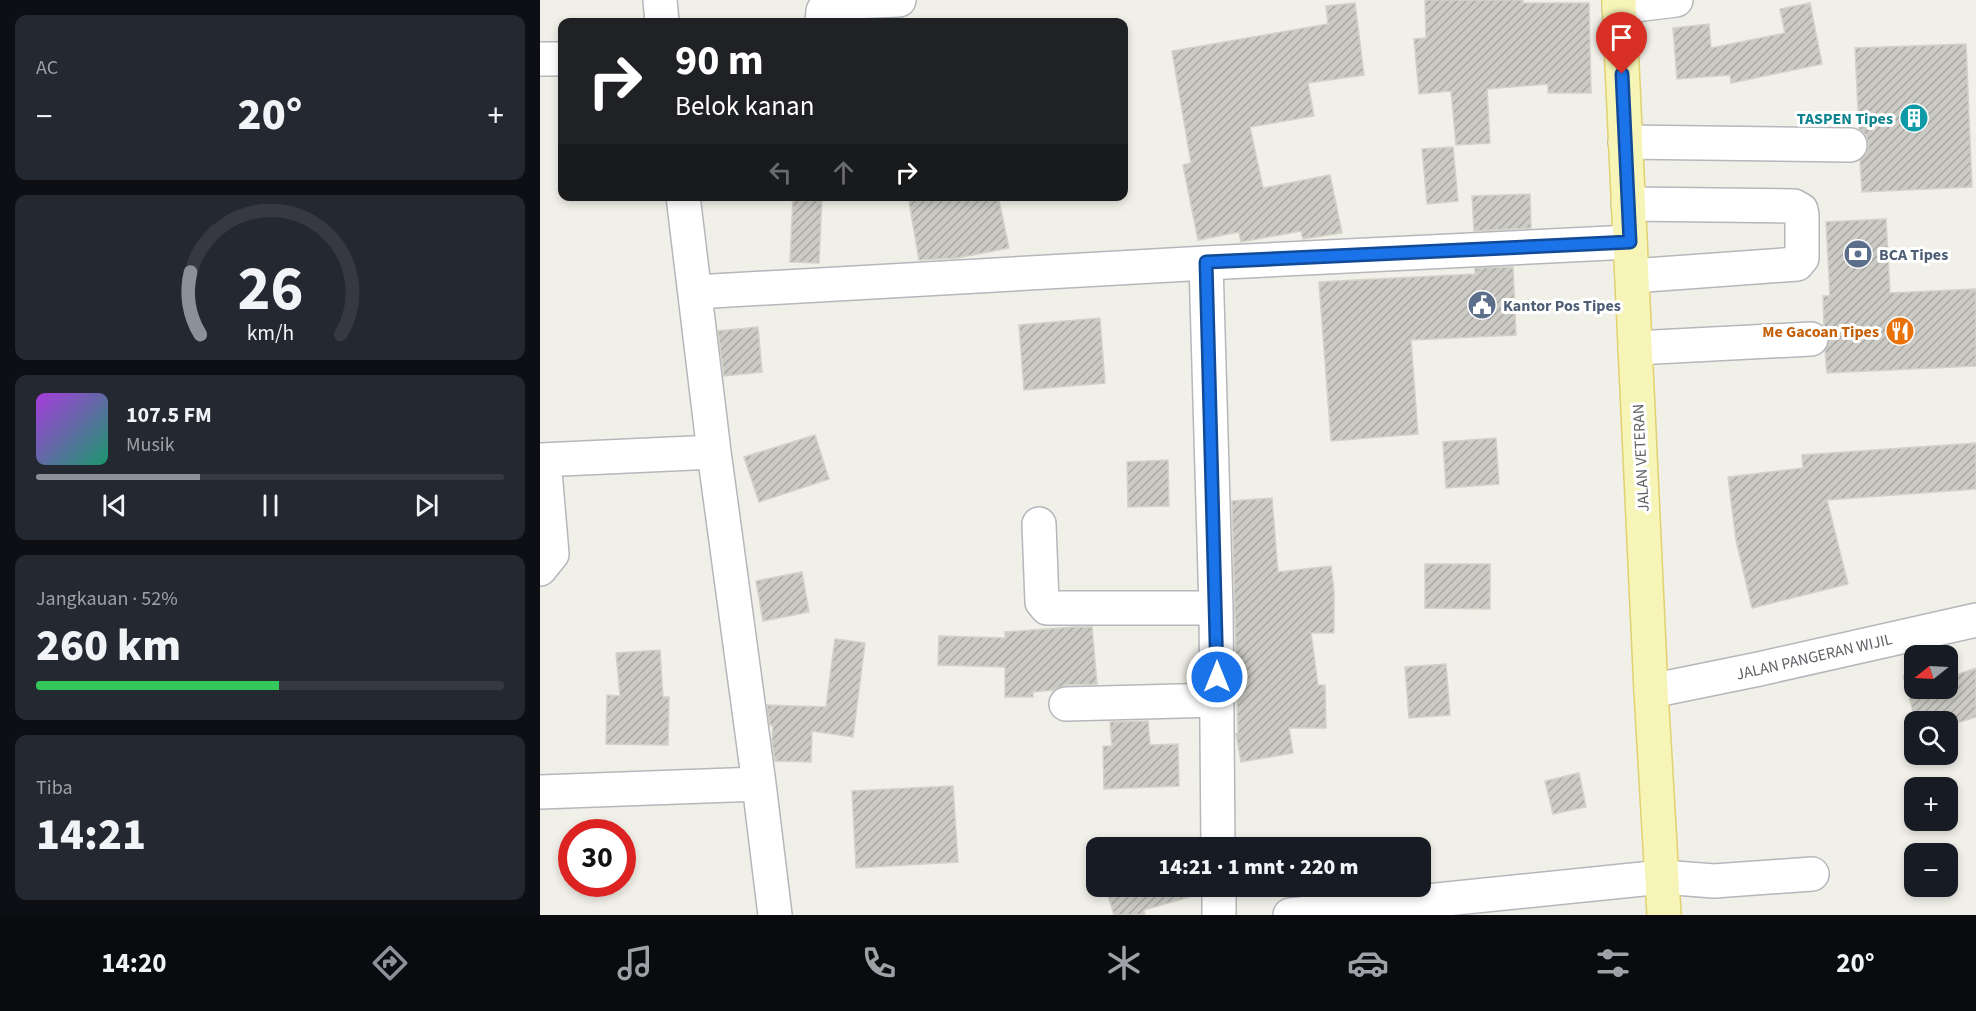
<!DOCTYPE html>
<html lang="id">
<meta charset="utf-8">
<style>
:root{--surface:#171b24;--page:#242831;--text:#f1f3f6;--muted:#9ea1a6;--line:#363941;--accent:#8c9099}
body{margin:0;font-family:"Source Sans 3",sans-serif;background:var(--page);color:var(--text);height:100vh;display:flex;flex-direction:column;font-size:22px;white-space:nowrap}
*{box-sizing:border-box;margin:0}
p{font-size:20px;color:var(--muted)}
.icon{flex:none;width:33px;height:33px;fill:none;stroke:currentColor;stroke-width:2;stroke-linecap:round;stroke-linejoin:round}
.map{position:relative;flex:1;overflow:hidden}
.side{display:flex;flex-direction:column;gap:15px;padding:15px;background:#0d0f14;width:540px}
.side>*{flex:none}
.hud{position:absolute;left:18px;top:18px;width:570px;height:183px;border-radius:12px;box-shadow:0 3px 9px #0003;background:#202124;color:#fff;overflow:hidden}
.needle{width:39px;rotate:252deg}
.controls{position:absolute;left:1364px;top:645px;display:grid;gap:12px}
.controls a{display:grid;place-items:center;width:54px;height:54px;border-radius:12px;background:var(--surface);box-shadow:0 3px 9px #0003;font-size:30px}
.speed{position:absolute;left:18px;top:819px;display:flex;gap:12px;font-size:30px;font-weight:700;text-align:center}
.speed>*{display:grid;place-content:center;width:78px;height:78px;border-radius:50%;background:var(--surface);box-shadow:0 3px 9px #0003;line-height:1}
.speed .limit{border:9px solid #d22;background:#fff;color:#111}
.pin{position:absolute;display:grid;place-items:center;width:51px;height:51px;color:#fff;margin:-62px -26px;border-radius:50% 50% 50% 0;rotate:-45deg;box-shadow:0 0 6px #0007}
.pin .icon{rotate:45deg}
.me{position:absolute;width:66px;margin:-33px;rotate:0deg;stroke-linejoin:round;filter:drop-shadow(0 0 4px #0008)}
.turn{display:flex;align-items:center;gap:21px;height:126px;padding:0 18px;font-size:27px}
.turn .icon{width:78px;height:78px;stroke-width:2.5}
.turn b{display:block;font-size:42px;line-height:51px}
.lanes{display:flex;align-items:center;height:57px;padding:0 18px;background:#0003;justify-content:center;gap:30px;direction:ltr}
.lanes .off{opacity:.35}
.big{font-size:45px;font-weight:800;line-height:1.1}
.side .card{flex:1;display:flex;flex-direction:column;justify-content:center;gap:9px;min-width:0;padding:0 21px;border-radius:12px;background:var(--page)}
.side .dial{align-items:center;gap:0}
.dial svg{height:156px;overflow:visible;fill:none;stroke:var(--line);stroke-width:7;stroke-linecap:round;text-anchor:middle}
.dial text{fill:var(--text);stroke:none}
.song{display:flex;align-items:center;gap:18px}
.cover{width:72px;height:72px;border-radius:9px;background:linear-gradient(135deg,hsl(280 70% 55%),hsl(160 70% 35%))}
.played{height:6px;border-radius:3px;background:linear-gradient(90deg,var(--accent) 35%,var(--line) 35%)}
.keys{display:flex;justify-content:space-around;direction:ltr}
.heat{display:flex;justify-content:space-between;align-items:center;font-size:33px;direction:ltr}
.charge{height:9px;border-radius:4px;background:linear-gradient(90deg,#34c759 52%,var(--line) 0)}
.trip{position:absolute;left:546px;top:837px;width:345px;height:60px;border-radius:12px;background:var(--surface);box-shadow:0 3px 9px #0003;font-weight:800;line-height:60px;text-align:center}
.dock{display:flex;height:96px;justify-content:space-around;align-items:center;background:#090b0e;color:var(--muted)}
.dock .icon{width:42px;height:42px}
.dock .active{color:var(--accent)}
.dock b{font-size:27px;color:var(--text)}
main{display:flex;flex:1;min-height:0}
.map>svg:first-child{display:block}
.building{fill:url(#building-hatch);stroke:#d4d2c7;stroke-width:1.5}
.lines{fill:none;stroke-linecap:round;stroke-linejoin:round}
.minor-casing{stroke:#b5b7bb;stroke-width:36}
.major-casing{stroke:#e1d170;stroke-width:36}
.minor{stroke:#fff;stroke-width:33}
.major{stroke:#f6f4b7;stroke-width:33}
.route-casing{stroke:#114b97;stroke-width:15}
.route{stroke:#1a73e8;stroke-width:10}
.labels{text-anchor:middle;stroke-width:6;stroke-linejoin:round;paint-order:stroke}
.culture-label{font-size:16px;font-weight:bold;fill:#0d838f;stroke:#fff;text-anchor:end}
.service-label{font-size:16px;font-weight:bold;fill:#4e5e75;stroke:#fff;text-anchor:start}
.food-label{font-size:16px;font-weight:bold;fill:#c56008;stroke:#fff;text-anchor:end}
.street-label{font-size:16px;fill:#606266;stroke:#fff}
</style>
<main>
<section class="side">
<div class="card"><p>AC</p>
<div class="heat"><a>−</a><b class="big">20°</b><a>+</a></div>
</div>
<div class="card dial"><svg viewBox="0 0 100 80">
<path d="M14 69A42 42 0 1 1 86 69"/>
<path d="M14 69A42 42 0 0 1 9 37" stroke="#8c9099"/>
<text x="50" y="56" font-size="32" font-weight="700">26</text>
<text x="50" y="72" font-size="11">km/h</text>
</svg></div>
<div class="card">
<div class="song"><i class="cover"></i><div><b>107.5 FM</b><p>Musik</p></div></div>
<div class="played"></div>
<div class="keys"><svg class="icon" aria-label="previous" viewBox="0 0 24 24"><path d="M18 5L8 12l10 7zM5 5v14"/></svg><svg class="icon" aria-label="pause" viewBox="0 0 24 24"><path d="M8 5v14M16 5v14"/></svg><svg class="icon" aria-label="next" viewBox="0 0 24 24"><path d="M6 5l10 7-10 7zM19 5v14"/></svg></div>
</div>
<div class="card"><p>Jangkauan · 52%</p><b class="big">260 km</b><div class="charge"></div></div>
<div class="card"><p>Tiba</p><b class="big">14:21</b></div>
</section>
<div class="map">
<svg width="1436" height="915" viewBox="0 0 1436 915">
<defs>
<pattern id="building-hatch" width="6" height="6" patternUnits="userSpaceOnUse" patternTransform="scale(1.5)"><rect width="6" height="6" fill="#cbcac4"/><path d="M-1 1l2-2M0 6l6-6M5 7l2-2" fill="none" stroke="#a8a7a3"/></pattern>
</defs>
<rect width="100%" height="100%" fill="#f0efe8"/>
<path class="building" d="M885 0H983V3H1049L1051 93H1008V84L947 89 950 143 916 145 911 91 879 94 874 39 886 38Z
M815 3 824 75 768 83 774 116 710 127 723 188 790 175 802 233 763 239 761 231 701 242 699 232 658 240 643 165 651 163 632 51 788 24 786 6Z
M1270 3 1282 64 1191 83 1190 75 1137 79 1133 28 1169 24 1171 48 1245 33 1240 9Z
M1426 44 1432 187 1322 192 1320 160 1326 154 1329 145 1326 135 1319 129 1315 48Z
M913 147 918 201 887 204 882 149Z
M990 194 991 228 934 231 932 196Z
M253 196H282L279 263 250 262Z
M368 196H458L469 248 417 258 379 260Z
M1346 219 1350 293 1436 289V366L1287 373 1285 350 1290 339 1284 326 1283 296H1290L1286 222Z
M973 267 976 335 871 340 878 434 791 441 779 282 935 274V268Z
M560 318 565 383 484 390 479 325Z
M218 327 222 372 184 376 178 331Z
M275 435 289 479 219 502 204 457Z
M956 438 959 484 906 488 903 442Z
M1436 443V489L1287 500 1308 584 1212 608 1196 540 1188 477 1263 468 1262 455Z
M628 460 629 506 588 507 587 462Z
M732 498 738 572 791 566 794 591V633H771L778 685H785L786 728H749L753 753 701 762 696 734 698 733 692 501Z
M885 564H950V609L885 608Z
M262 572 269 612 223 621 216 581Z
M536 627H552L557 684 525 685 514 690 493 692V697H465V667L398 665 399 636 465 638V632Z
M295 639 325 643 313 737 272 731 271 762 235 761 232 741 233 726 230 725 227 705 286 707Z
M120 650 123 697H129L128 745 66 744 67 695 80 696 76 653Z
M906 664 910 715 869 718 865 667Z
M1436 668V717L1420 722H1376L1363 676 1374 673V688H1407V678Z
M608 721 610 745 638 744 639 786 564 789 563 746H572L570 722Z
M1039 773 1046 807 1013 814 1005 781Z
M413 786 418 862 316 868 312 791Z
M741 841V848H697V843Z
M565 886H659L660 894 604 910 605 915H574Z"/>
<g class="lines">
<g class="minor-casing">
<path id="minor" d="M120 0 122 22
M1079 7 1136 0
M282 22 283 11 288 3 359 0
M0 59H22
M1085 142 1310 145
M143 196 174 452 219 784 235 915
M1088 204 1254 206 1261 210 1262 215V258L1257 264 1092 276
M666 263 676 608 678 848
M155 292 666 263 1090 242
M1095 348 1271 339
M0 460 174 452
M499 524 502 602 507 608H676
M0 569 12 554 4 460
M1111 691 1219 669 1436 620
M526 704 677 700
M0 792 219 784
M679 886V915
M750 915 1122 877 1174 881 1272 874"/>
</g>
<g class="major-casing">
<path id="major" d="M1079 0 1111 691 1124 915"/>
</g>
<use href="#minor" class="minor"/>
<use href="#major" class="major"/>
</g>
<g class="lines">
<g class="route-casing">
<path id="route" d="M677 677 666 262 1090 242 1082 74"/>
</g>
<use href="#route" class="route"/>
</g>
<defs>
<g id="building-disc" transform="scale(1.5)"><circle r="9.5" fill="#0f9aa8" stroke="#fff"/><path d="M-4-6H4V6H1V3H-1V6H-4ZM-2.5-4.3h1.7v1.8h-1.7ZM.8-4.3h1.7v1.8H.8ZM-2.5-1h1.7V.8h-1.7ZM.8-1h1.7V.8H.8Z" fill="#fff"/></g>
<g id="bank-disc" transform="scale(1.5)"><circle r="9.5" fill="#5c6f8a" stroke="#fff"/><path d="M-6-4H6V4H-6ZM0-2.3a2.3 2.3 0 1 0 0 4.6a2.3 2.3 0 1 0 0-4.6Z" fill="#fff"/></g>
<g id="civic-disc" transform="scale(1.5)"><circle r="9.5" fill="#5c6f8a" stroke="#fff"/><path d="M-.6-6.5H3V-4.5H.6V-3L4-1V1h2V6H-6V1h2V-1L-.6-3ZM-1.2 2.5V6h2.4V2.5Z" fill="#fff"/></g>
<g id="restaurant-disc" transform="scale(1.5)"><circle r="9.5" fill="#e8710a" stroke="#fff"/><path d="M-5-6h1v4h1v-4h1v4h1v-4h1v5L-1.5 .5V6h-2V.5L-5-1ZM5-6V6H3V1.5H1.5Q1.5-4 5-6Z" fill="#fff"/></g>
</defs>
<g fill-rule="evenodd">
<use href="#building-disc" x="1374" y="118"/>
<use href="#bank-disc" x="1318" y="254"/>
<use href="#civic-disc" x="942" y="305"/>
<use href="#restaurant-disc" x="1360" y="331"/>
</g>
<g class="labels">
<g class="culture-label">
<text x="1353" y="124">TASPEN Tipes</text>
</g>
<g class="service-label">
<text x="1339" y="260">BCA Tipes</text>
<text x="963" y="311">Kantor Pos Tipes</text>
</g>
<g class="food-label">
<text x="1339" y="337">Me Gacoan Tipes</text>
</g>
<g class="street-label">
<text transform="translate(1100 458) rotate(-93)" y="6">JALAN VETERAN</text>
<text transform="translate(1274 656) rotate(-13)" y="6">JALAN PANGERAN WIJIL</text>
</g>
</g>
</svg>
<div class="controls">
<a><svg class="needle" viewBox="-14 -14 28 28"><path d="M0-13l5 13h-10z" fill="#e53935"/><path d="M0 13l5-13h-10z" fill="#9ea1a6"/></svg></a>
<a><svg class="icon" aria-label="search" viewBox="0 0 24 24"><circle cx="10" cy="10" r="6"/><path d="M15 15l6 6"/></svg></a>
<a>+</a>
<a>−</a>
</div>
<div class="speed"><div class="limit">30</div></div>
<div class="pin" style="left:1082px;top:74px;background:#d93025"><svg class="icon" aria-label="arrive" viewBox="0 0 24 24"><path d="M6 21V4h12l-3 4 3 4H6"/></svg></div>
<svg class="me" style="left:677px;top:677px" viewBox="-20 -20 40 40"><circle r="17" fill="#1a73e8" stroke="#fff" stroke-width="3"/><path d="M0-11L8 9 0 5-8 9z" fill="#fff"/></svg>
<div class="trip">14:21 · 1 mnt · 220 m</div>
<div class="hud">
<div class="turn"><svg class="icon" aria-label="right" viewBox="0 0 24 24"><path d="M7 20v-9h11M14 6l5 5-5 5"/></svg><div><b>90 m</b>Belok kanan</div></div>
<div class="lanes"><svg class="icon off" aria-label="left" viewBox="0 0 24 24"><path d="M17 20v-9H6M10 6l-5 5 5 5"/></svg><svg class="icon off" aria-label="ahead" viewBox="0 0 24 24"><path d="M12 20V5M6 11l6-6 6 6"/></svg><svg class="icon" aria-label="right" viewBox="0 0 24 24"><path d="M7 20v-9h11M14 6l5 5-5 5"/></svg></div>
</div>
</div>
</main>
<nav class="dock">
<b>14:20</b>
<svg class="icon active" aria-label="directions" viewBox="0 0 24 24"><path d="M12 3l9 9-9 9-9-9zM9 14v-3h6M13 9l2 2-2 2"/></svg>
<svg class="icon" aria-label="music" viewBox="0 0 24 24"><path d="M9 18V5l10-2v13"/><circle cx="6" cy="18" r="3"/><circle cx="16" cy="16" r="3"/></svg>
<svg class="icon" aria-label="phone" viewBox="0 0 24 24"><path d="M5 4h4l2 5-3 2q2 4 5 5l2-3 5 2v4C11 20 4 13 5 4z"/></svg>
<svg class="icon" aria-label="climate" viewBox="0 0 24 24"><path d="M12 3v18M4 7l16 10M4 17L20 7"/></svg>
<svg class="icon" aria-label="car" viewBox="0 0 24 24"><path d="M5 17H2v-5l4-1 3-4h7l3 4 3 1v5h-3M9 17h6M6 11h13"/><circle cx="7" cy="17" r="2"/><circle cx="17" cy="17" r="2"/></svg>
<svg class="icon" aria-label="filters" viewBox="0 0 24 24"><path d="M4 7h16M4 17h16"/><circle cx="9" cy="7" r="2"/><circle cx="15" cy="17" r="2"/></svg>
<b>20°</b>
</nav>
